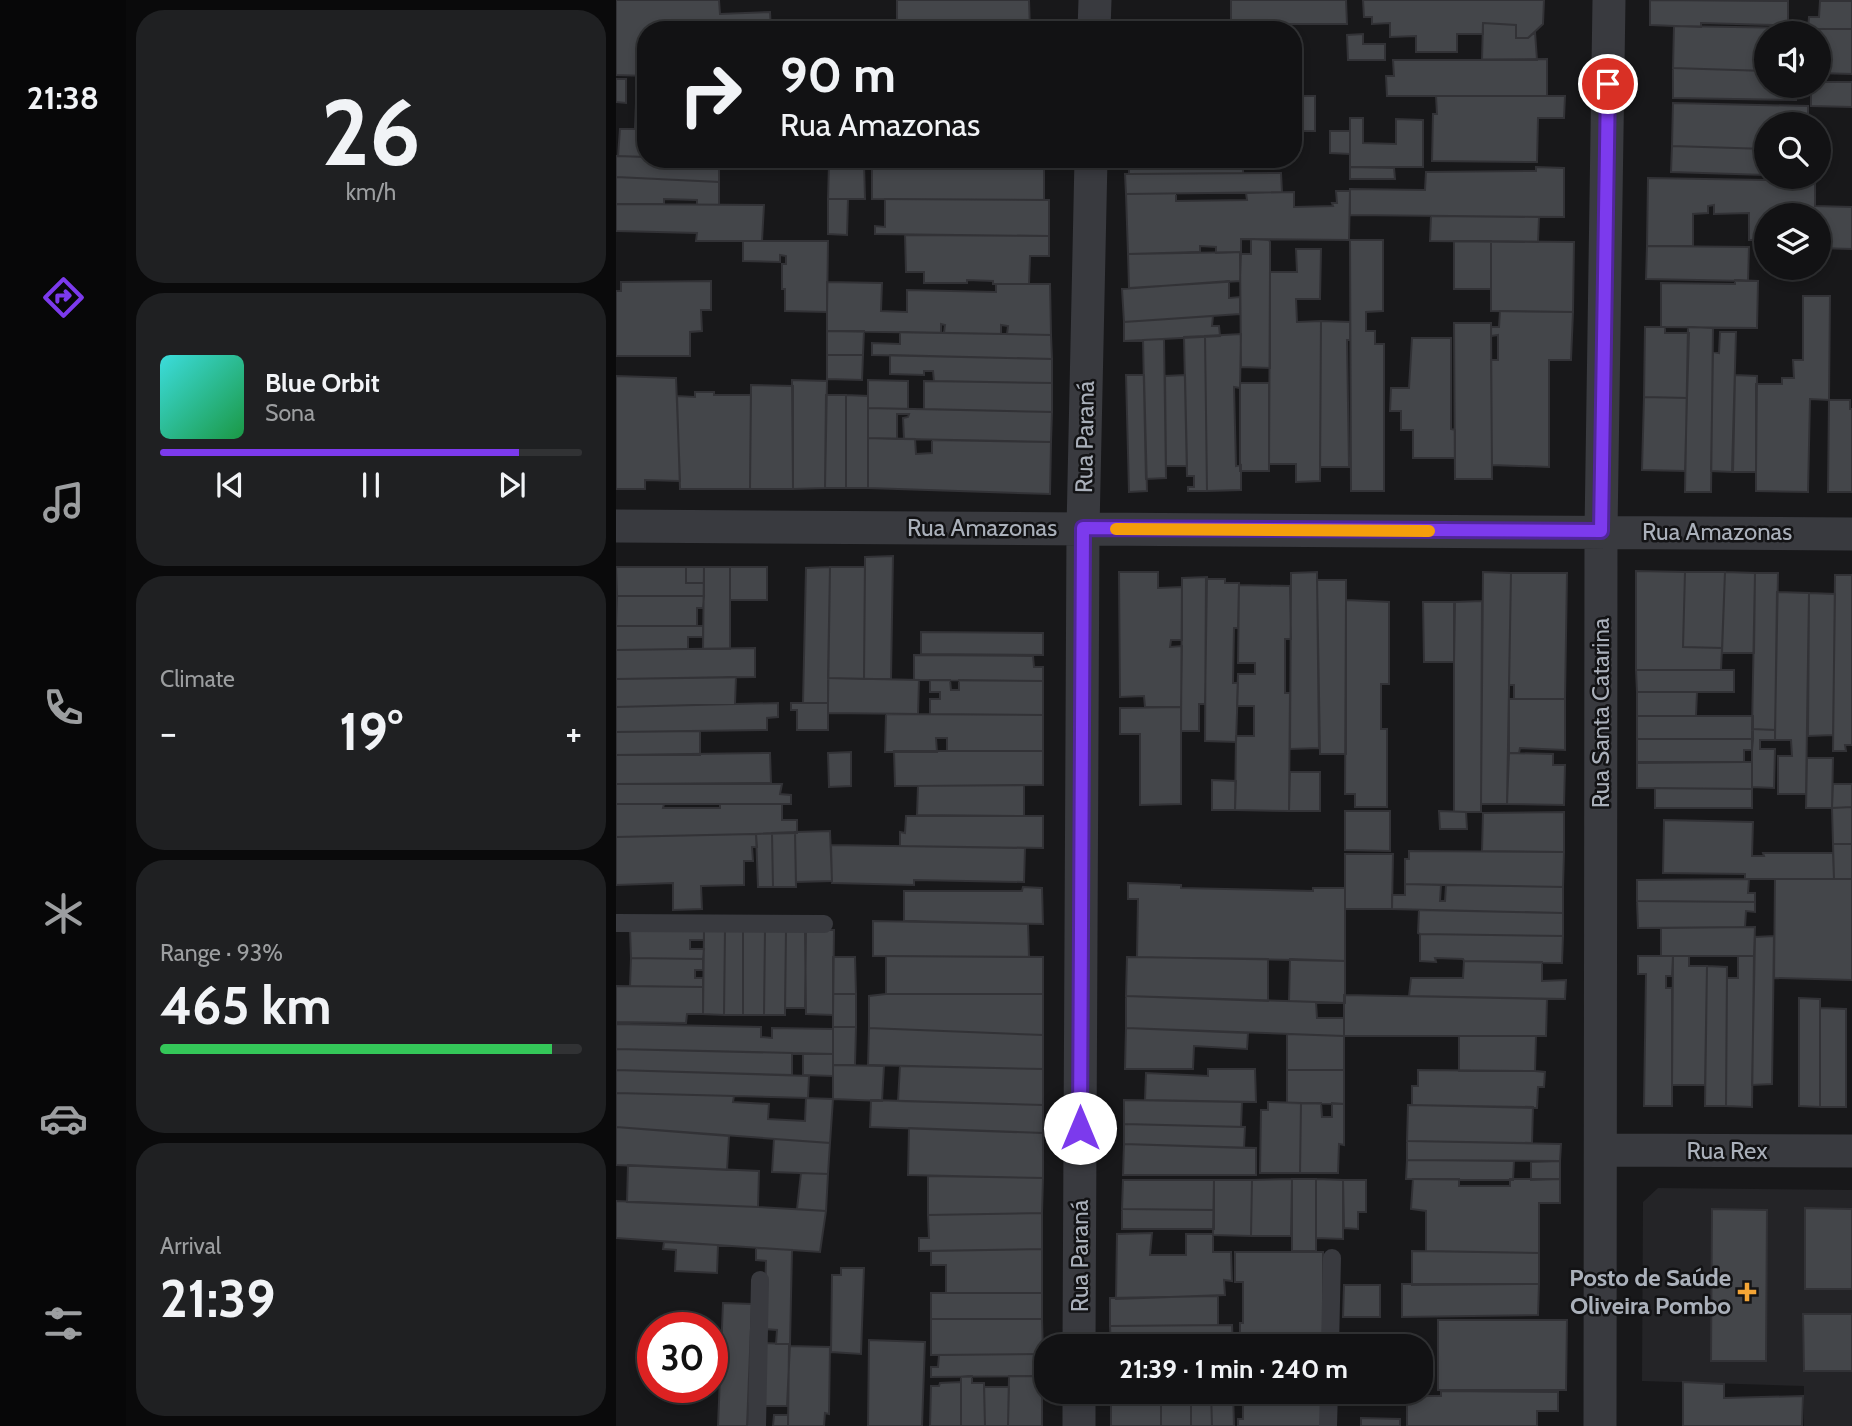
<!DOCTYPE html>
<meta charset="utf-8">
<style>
:root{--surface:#121214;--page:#1f2022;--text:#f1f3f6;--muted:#9c9ea0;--line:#313234;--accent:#7c3aed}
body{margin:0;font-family:Cabin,sans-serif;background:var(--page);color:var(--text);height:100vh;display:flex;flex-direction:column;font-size:26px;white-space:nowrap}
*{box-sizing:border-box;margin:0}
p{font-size:23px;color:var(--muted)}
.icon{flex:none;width:38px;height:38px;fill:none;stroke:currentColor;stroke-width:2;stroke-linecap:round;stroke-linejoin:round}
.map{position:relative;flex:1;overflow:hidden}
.sheet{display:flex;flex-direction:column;gap:10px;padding:10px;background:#0a0a0b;width:490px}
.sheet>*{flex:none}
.hud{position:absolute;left:21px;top:21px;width:665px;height:147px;border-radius:28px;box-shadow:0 4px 10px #0003,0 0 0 2px var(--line);background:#121214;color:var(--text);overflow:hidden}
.tools{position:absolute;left:1138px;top:21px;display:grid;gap:14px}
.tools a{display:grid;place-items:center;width:77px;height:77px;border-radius:50%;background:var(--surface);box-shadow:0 4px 10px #0003,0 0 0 2px var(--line);font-size:35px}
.speed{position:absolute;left:21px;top:1312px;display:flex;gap:14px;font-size:35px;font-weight:700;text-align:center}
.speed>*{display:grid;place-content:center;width:91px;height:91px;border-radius:50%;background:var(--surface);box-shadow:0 4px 10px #0003,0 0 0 2px var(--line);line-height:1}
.speed .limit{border:10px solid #d22;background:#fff;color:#111}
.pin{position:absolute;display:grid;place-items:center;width:60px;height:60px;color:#fff;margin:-30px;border:4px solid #fff;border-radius:50%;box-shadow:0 2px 7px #0007}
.me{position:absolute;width:77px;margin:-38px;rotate:0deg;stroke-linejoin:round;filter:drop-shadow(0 0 5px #0008)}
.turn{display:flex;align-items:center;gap:24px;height:147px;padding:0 28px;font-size:32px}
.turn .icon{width:91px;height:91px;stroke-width:2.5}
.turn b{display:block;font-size:49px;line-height:60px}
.big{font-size:52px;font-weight:700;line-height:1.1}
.sheet .card{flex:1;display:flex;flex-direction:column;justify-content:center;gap:10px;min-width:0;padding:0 24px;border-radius:28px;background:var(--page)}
.sheet .dial{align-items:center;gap:0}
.dial b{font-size:91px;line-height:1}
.song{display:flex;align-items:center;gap:21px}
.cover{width:84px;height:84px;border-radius:10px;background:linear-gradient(135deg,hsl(180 70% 55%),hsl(140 70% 35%))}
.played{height:7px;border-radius:4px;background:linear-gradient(90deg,var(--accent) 85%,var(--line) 85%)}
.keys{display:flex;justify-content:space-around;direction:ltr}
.heat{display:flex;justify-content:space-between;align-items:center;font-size:38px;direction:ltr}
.charge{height:10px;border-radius:5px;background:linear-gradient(90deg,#34c759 93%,var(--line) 0)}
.trip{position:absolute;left:418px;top:1334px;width:399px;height:70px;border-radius:28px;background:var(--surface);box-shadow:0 4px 10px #0003,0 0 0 2px var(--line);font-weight:700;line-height:70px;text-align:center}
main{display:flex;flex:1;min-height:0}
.dock{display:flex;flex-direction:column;width:126px;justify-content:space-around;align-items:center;background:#070708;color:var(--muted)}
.dock .icon{width:49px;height:49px}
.dock .on{color:var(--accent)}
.dock b{font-size:32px;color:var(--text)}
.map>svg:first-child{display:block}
.built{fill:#242427}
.building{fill:#44464a;stroke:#323236;stroke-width:2}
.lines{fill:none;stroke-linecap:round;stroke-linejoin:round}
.service{stroke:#393a3f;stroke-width:18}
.minor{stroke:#393a3f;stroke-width:33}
.route-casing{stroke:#51269a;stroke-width:18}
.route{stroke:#7c3aed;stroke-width:12}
.slow{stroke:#f59e0b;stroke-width:12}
.poi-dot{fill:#f4a536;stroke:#131315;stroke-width:2.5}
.labels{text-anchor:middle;stroke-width:5;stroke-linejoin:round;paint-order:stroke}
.street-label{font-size:24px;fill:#aab0ba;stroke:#131315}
.poi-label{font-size:24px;font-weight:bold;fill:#aab0ba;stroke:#131315;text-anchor:end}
</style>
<main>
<nav class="dock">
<b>21:38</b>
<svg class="icon on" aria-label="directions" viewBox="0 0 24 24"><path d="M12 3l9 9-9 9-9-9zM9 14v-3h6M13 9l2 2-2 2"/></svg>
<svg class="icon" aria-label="music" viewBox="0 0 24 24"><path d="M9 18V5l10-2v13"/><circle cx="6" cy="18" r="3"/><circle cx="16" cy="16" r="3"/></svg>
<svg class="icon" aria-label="phone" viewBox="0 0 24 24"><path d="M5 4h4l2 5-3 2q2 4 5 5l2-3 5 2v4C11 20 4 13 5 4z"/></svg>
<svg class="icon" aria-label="climate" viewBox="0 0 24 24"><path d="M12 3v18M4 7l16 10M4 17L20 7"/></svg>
<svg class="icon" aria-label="car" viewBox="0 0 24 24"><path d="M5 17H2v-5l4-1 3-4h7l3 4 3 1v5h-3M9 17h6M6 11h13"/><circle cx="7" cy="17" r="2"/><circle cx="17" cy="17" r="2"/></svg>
<svg class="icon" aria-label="filters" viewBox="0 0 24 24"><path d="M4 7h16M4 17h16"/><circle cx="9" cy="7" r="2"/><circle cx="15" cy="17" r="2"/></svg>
</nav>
<section class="sheet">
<div class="card dial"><b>26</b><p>km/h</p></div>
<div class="card">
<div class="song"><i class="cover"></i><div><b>Blue Orbit</b><p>Sona</p></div></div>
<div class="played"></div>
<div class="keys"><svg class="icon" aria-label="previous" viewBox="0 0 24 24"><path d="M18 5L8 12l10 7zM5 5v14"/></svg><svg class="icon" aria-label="pause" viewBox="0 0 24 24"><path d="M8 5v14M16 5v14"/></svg><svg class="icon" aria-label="next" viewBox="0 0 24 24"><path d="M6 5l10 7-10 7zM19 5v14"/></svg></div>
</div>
<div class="card"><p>Climate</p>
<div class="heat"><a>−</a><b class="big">19°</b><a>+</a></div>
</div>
<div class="card"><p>Range · 93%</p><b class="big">465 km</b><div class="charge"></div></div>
<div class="card"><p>Arrival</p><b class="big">21:39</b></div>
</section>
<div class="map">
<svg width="1236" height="1426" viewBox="0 0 1236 1426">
<rect width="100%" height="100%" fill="#18181a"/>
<path class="built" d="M1042 1188 1236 1190V1426H1188V1386L1026 1381 1027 1202Z"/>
<path class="building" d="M0 0H103L104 14 154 12 155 30H30V76L0 75Z
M281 0H413L414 30H281Z
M615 0H730L731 24H615Z
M747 0H928L927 24 912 38H900V25L867 23V34H841V52H800V36L774 37V23L756 24V17H748Z
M1034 0 1172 1V28H1156V25L1085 23V27L1034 25Z
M1204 1H1236V29H1192L1193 17H1203Z
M867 23 900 25V38H912L919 32 921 60H866Z
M615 24H646V30H515V25Z
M1058 26 1172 28H1184V33H1150V71L1057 68Z
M1200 29H1236V74L1202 73V33H1200Z
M747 34V44H769V60H732L731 35Z
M931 59V96H771L770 76H778L777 60Z
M1057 68 1150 71V86H1180V100L1057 98Z
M0 79H10V103L0 102Z
M1202 82H1236V107L1195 106V95L1190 94 1189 86H1202Z
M677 96H699V131H677Z
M820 96H949L948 118H922L921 162 816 161 817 114H821Z
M20 103H30V129H19Z
M1057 103 1192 106V120H1175V124H1150V149L1056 146Z
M734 118H747V143L780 144V119L807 120V167H734Z
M4 129H30V157L2 156Z
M714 131H734V154L714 153Z
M1056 146 1150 149V175L1055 172Z
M0 156 30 157V159L103 160V182L0 177Z
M131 159H213V164L131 161Z
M213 159H246V163L213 164Z
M258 159H431L432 162 258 164Z
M513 159H627V173L515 174H513Z
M428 162V200L256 199V163Z
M246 163 248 164 249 199H212L213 164Z
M734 167 778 168 779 179H734Z
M920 167 948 168V217L734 215V189L809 190 810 172 920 171Z
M665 173 666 192 510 194 509 174Z
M0 177 103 182V205H81V200L48 199V204H0Z
M1032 178 1199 181V206L1236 207V249L1202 248V215H1181V212L1166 211 1165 215H1150V240H1133V213L1098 214V205L1092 206V213L1077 214V246H1031Z
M720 191H734L733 240 625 239V252L600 253V247L584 246V252L512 254 510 194H560V201L631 200 630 193 678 192V207L717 206 716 203H721Z
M212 199H232L231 235 212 234Z
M269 199 433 200V236L259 234V226L269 227Z
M0 204 148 205 146 241H80L81 233 0 231Z
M815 216 923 217 922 242 814 241Z
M289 235 433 236V256H414L413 284H377V281L351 280V283H308V272H290Z
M635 239 653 240 654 242V368L625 367 624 254H635Z
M734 240H767V311L750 312V331H759V344H768V491H735Z
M127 241H212L211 312 169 311V289H166V264H170V256L164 255V262L127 261Z
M838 241H875V289H838Z
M875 241 958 242 957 312 875 311Z
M1031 246 1133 247 1132 281 1030 279Z
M680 249H705L704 299H680L681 322 705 321 704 481 680 482V464H653L654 272H681Z
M625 252 624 281 513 288 512 254Z
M1119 280 1142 281 1141 328 1045 327V283L1119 284Z
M95 281V310H85L86 331 74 332V356H0V291H5V282Z
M613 281V298L624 297V314L508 322 506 289Z
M211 282 266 283 265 311 291 312V290L380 292V284H434L435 335 391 334 392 326 385 325V334L328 333 329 325 325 324V333L211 331Z
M1187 296H1214L1213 400 1194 399 1192 492 1140 491V384H1166V378H1178L1177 360H1187Z
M884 311 957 312 955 360H933V467L876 465 875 360H882V335L875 336V327H883Z
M597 316 596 326H603L604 336 508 341V322Z
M705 321 734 322V340H731L733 467H704Z
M838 323H875L876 479H839Z
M1029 327H1049V333H1073L1071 398 1028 397Z
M1072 327 1097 328 1095 492H1069Z
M211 331H248L247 355H211Z
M284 332 435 335 436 359 256 355V343L284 344Z
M1104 332H1120L1116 472 1095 471 1097 352 1103 353Z
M625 334 624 388 618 387 620 466 625 465V490L591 491 589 336Z
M589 336 591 491H572V487H578V476H571L568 337Z
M796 338H835V429L839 430V458H797V430H785V411H774L775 388H793Z
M548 339 550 478 530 479 527 340Z
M211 355H247L246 380 211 379Z
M274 355 436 359V383L318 381 317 371H308V375L274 374Z
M510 375H528L531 491 513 492Z
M569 375 571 466H550L549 376Z
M1119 375 1141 376 1140 472H1117Z
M0 376 60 378 64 481 29 480V489H0Z
M176 380 211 381 209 488 177 489Z
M252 380 292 381V409L252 408Z
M308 381 436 383V412L308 409Z
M624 383H653V471H624Z
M135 385 177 386V489H134Z
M79 392H98V395H135L134 489H64L61 396 79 397Z
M210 395H230V488H209Z
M230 395 252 396V488H230Z
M1028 397 1071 398 1069 471 1026 470Z
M1213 400H1234V409H1236V492H1212Z
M252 408 436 412 435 442 288 439 287 418 292 417 293 414H281V439L252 438Z
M252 438 299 439 300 454 316 453V440L435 442 434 494 252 488Z
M277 556 275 679H248L249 557Z
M0 567H70V583H88V596H1Z
M70 567H88V583H70Z
M88 567H114V649H87Z
M114 567H151V600H114Z
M214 567H249L248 679 212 678Z
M214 567 212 703H187L190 568Z
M1020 571 1069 572 1067 647 1106 648 1105 670H1020Z
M503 572H542V588L566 587V640H555L554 647 566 646 565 707H529L528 696 504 697Z
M701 572 703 748 674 749 675 573Z
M867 572 895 573 891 804H865Z
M1069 572H1109L1106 648 1067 647Z
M1109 572 1139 573 1138 653H1106Z
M895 573H951L949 699H898V685H893Z
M1139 573H1162L1159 730 1136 729Z
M1219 575H1236V745H1229L1230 751H1217Z
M591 577 589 704H583V731H565L566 578Z
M590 579H609V583H623L622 628H618L617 683H622L620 742 589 741Z
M701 580H730V754H704Z
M623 585 674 586 675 639H669V693H674L673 811 619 810 620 736H638V706H621L622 674H639V663H622Z
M1161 592 1193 593 1190 794H1162V756H1176L1175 740H1159Z
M1193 593 1219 594 1217 735 1192 736Z
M1 596H88L87 608H81V626H0Z
M730 600 773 602V684H765V729H771V807H739V794H729Z
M866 601 865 812H838V604L839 602Z
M807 602H839L838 662H808Z
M0 626H87V637H72V649L0 650Z
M305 632 427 633V655L305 654Z
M139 648V677L0 679V650Z
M298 655 417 656 418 667H427V681L298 680Z
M1020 670H1118V692H1021Z
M120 677 119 704 0 707V679Z
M212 678 303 680 302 714 212 713Z
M314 680H334L335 690H343V680L427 681V715L314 714V699H324V692H314Z
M1021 692H1081L1080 716H1021Z
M893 699H949V750L904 748 903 753H893Z
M162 703V717L151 718V730L0 732V707Z
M175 703H212V730H181V710H175Z
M565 707V804L524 805V734H504V708Z
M270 714 427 715V751H331V738H320L321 752H269Z
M1021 716H1137V739H1021Z
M1136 729 1159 730V740H1144V749H1159L1158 788 1136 787Z
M84 731V755H0V732Z
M1021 739H1137L1136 750H1128V762L1021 763Z
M278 751H427V785L279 786Z
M235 752V786L213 787 212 753Z
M154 753 155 783 0 784V755Z
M893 753 937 754V765H949L948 805 891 804Z
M1191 758H1217L1216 808H1190Z
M1021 762H1136V789L1021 788Z
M674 772H704V811H673Z
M596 780 620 781 619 810H596Z
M0 784H166L164 794 175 795V804H0Z
M1217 784H1236V807L1216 808Z
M408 785V816L301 815 302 786Z
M1039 788 1136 789V808H1039Z
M0 804H48L47 808H104V804H166V820H181V833L0 837Z
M1236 807V844H1217L1216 808Z
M729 811H774V851L729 850Z
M823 811 850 812 851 829H824Z
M948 812V852L866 851 867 813Z
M290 816H427V848L284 846V832L289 833Z
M1048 820 1137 822 1136 856H1148L1147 853H1217L1218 879H1129V874L1047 873Z
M214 831 216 881 180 882 179 832Z
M179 832 180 887H157L156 833Z
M156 833 157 887H142L140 834Z
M140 834 141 847H136L137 861H128V885L85 886 86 909 57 910V883L0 885V837Z
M1217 844H1236V879H1218Z
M215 845 409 848 408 882 298 880V885L216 883Z
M793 851 948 852 947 887 789 884V859H793Z
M729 854H777L776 909H729Z
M1133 879 1132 893H1139V902L1021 901V880Z
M1159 879H1236V980L1158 978Z
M512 883 565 885V888L697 891V888H729V961L521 957 522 899H512Z
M789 884 825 885 824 901H829L830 885 947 887V913L776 909V895H789Z
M407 887 426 888 427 924 288 921V891H406Z
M1021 901 1139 902V912L1130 911 1129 927 1022 928Z
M803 910 947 913V936L804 934 802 933Z
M257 921 412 924 413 957 257 956Z
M1139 927 1138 956H1045V928Z
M14 929 88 930V940H74V949H88L87 959 15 958Z
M109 929 108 1015 87 1014 88 930Z
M109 930H127V1015H108Z
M127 930H149L148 1015H127Z
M149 930H170L169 1015H148Z
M170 930H190L189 1008H169Z
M189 930H218L217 1015 190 1014Z
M804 934 947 936 946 963 848 961 847 959 819 958 820 962 804 961Z
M1158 936 1156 1084 1136 1085 1139 937Z
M270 956 427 957V994H270Z
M1022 956H1057L1056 976H1050V988H1056V1106H1028L1030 974H1022Z
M1057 956H1073V966H1091L1089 1085H1056Z
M1122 956H1138L1136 1107 1110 1106 1111 978H1122Z
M217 957H239L240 994H217Z
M511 957 652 959V1001L510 996Z
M15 958 87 959V970H79V978H87V987L14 986Z
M674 959 729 961V1003L673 1001Z
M848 961 926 962V981L950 980 949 999 793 996 795 978H847Z
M1091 966 1111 967 1110 1106H1089Z
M0 986 87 987V1014H71L70 1023 0 1022Z
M217 994H240V1027H217Z
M270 994H427V1035L253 1028V996Z
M728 995 931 999 930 1036H728Z
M510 996 700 1002 701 1018H728V1036L510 1028Z
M1183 998 1204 999V1107L1183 1106Z
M1204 1008 1230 1009V1107H1204Z
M0 1024 145 1027V1037L156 1038V1028L217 1029V1054L0 1049Z
M217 1027H240L239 1065H217Z
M253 1028 427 1035V1069L252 1065Z
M510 1028 632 1033 631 1049 578 1046 577 1069H509Z
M671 1034 728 1036V1070H671Z
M843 1036H920L919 1071H843Z
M0 1049 176 1053V1075L0 1070Z
M187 1054H217V1076L187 1075Z
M217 1065 268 1066 266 1101 217 1099Z
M284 1066 427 1069V1105L282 1101Z
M592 1069H639L640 1102 529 1100 530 1073 592 1076Z
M0 1070 193 1076 192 1098 0 1093Z
M671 1070H728V1104L671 1103Z
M802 1070 919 1071 929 1072 928 1087H922L921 1108 796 1105V1086H802Z
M0 1093 118 1096 117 1102 153 1104 152 1119 189 1121 190 1098 217 1099 214 1143 0 1127Z
M255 1100 427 1105V1133L254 1127Z
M508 1100 626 1102 625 1127 508 1124Z
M652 1102 685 1103 684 1173H644L645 1110H652Z
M685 1103H705L706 1117H716V1103L728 1104V1145L723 1144 722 1173H684Z
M792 1105 917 1107 916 1143 791 1141Z
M508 1124 629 1127 628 1148 508 1144Z
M0 1127 113 1136 111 1170 0 1165Z
M293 1128 427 1133V1178L292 1175Z
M158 1139 214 1143 212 1174 156 1172Z
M791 1141 945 1144 944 1161 791 1160Z
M508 1144 640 1148V1175H507Z
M791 1160 898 1161 897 1180 790 1179Z
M944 1161V1179L915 1180V1162Z
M12 1165 143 1171 142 1207 11 1202Z
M185 1173 212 1174 210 1211 181 1209Z
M312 1176 427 1178 426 1213 312 1215Z
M676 1179H700V1251H676Z
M676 1179 675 1236H635L636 1180Z
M700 1179 727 1180V1239L700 1238Z
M797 1179H843V1186H894V1179H944V1203H923V1253L810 1251V1211L795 1209Z
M507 1180H598V1210L506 1209Z
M598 1180H636L635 1236 597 1235Z
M727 1180H750V1212H742V1229L728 1228Z
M0 1201 142 1207 210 1211 204 1252 0 1238Z
M1189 1208 1236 1209V1289H1189Z
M506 1209 598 1210V1229H506Z
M1096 1209 1151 1210 1150 1361H1095Z
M426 1213V1249L303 1251V1238H313L312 1215Z
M536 1233 534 1255H570V1234H597V1252H615L616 1281 608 1280 609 1295 500 1299 501 1234Z
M48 1242 102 1245 101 1273 59 1271 60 1250 47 1249Z
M140 1248 176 1250 174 1344H160L161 1330 148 1329 150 1261 140 1260Z
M426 1249V1293H330V1265H315V1251Z
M796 1251 923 1253V1284L796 1285Z
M619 1252H707V1346H624V1323H627V1282H619Z
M225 1268H248L245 1354 215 1352 216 1275H225Z
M786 1284H923L922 1315 786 1317Z
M728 1285H764V1317H727Z
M315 1293H426V1319H315Z
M602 1296V1325L494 1326V1298Z
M107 1303 136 1304 131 1426H102Z
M1187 1314H1236V1371H1188Z
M315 1319H426L427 1354 315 1355Z
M822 1320H951L950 1390H822Z
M616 1325 617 1346H495L494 1326Z
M253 1340 309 1342 306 1426H252Z
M147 1343 174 1344 171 1406H146Z
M173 1346 214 1347 213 1414 209 1413 208 1426H172Z
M427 1354 426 1376 315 1377V1367H322L323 1355Z
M356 1376V1383H368L369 1426H345V1377Z
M393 1376H426V1426H392Z
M345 1382V1426H314L315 1386H323L324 1383Z
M1067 1382 1108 1384V1398L1187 1396 1186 1426H1067Z
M368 1387H393L392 1426H369Z
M495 1391H545V1426H495Z
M545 1391H575V1426H545Z
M575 1391H595L596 1426H575Z
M595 1391H617L618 1426H596Z
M627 1391H707V1426H622V1419H627Z
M825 1391 942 1392V1411H921V1426H791V1396H825Z
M158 1415H172V1426H157Z
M745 1418 784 1419V1426H745Z"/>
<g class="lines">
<path class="service" d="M0 923 208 924
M714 1346 716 1258
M141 1426 144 1280
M712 1426 713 1391"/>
<path class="minor" d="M478 30 479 0
M0 526 1236 534
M985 1150 1236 1151
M463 1346 467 529 475 159
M463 1426V1391
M984 1426 985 531 993 0"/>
</g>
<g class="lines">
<g class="route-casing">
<path id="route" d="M464 1128 467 528 985 531 992 84"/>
</g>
<use href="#route" class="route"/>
<path class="slow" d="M500 529 813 531"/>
</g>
<path class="poi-dot" d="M1127.5 1281.5h7v7h7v7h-7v7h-7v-7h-7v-7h7z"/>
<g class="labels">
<g class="street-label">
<text transform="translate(469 437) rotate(-89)" y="8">Rua Paraná</text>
<text x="366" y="536">Rua Amazonas</text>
<text x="1101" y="540">Rua Amazonas</text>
<text transform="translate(985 713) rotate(-90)" y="8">Rua Santa Catarina</text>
<text x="1111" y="1159">Rua Rex</text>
<text transform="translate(464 1256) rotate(-90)" y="8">Rua Paraná</text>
</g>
<g class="poi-label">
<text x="1115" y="1286">Posto de Saúde<tspan x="1115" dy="28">Oliveira Pombo</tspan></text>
</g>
</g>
</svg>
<div class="tools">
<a><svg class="icon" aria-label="sound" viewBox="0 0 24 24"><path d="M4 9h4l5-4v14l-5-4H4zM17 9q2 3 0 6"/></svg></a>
<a><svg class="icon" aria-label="search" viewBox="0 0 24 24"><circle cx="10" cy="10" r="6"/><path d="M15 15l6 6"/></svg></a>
<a><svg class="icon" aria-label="layers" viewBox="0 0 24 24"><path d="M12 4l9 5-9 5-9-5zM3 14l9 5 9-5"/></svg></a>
</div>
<div class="speed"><div class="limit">30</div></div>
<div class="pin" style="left:992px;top:84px;background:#d93025"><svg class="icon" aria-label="arrive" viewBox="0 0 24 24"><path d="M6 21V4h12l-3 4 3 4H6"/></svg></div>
<svg class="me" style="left:464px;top:1128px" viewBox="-20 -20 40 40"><circle r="19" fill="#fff"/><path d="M0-13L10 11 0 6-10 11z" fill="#7c3aed"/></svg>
<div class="trip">21:39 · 1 min · 240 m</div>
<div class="hud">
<div class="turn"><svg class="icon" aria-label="right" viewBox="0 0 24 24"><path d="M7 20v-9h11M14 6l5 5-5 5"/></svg><div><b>90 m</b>Rua Amazonas</div></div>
</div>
</div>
</main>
